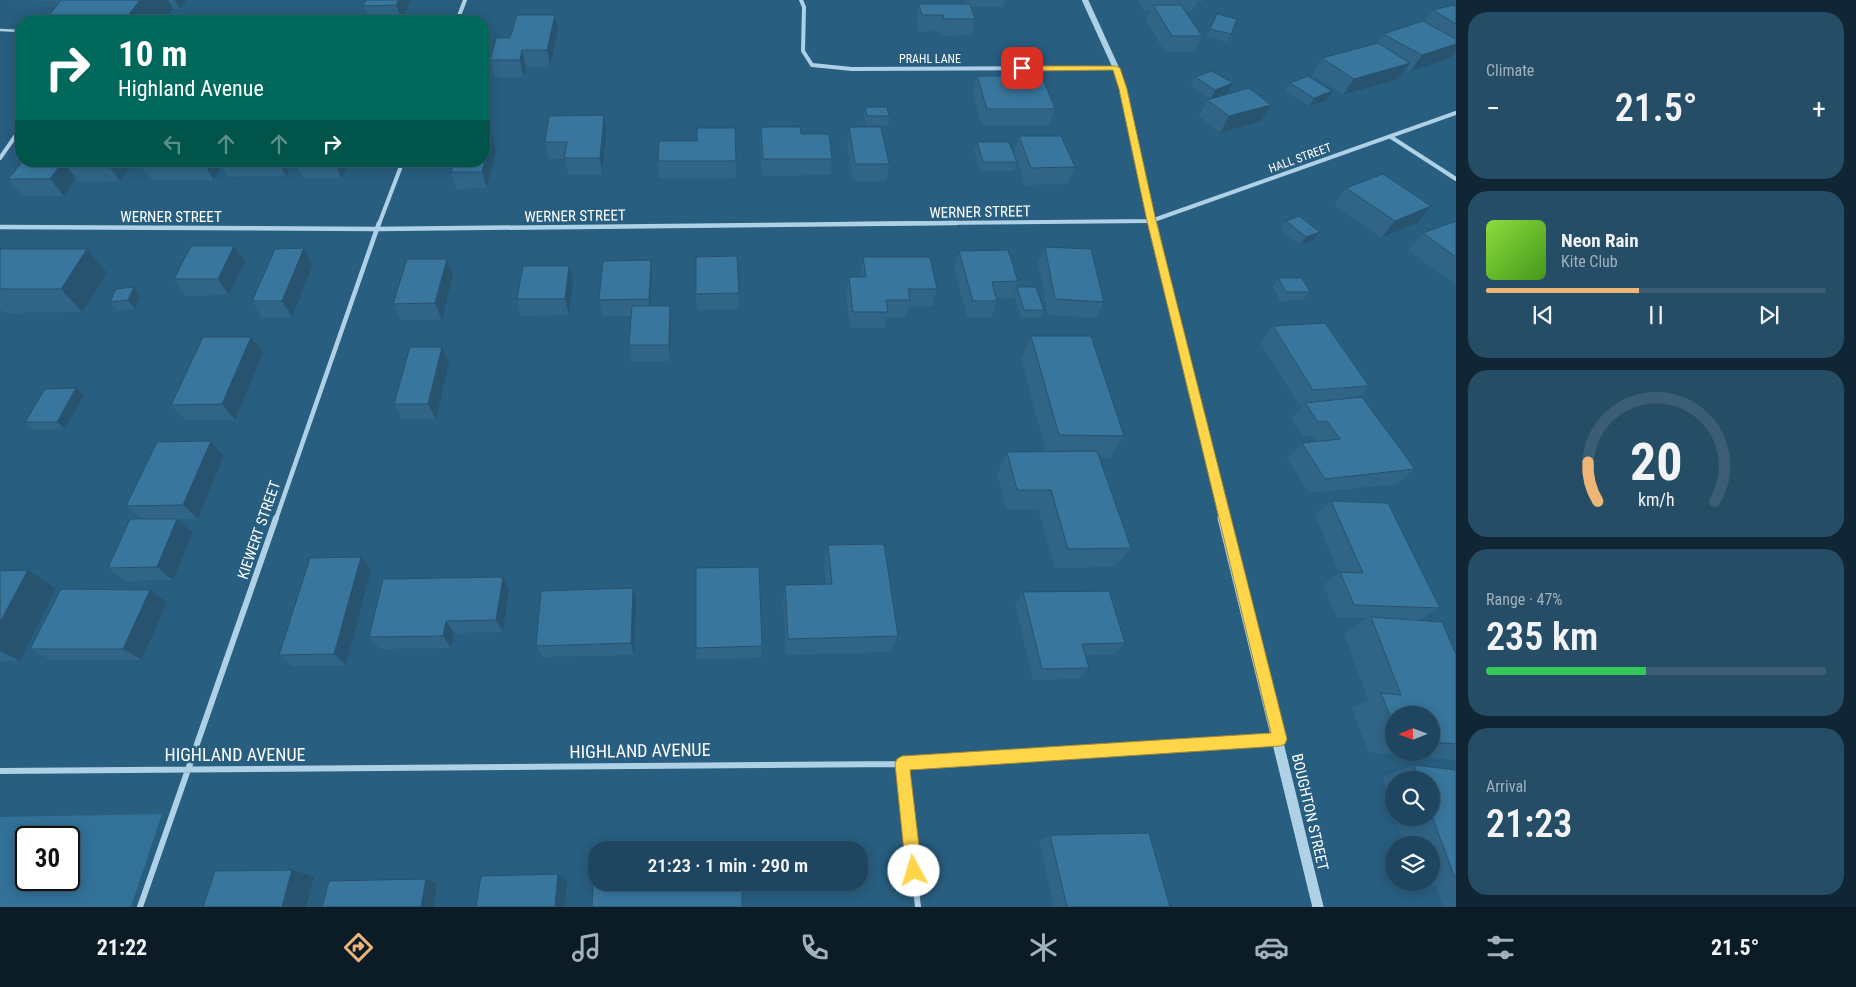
<!DOCTYPE html>
<meta charset="utf-8">
<style>
:root{--surface:#1e4660;--page:#264d66;--text:#f1f3f6;--muted:#a1b1bd;--line:#3c5e75;--accent:#eeb676}
body{margin:0;font-family:"Roboto Condensed",sans-serif;background:var(--page);color:var(--text);height:100vh;display:flex;flex-direction:column;font-size:19px;white-space:nowrap}
*{box-sizing:border-box;margin:0}
p{font-size:16px;color:var(--muted)}
.icon{flex:none;width:28px;height:28px;fill:none;stroke:currentColor;stroke-width:2;stroke-linecap:round;stroke-linejoin:round}
.map{position:relative;flex:1;overflow:hidden}
.details{display:flex;flex-direction:column;gap:12px;padding:12px;background:#102635;width:400px}
.details>*{flex:none}
.top-card{position:absolute;left:15px;top:15px;width:475px;height:152px;border-radius:20px;box-shadow:0 2px 12px #0003,0 0 0 1px var(--line);background:#00695c;color:#fff;overflow:hidden}
.needle{width:32px;rotate:269deg}
.fabs{position:absolute;left:1385px;top:706px;display:grid;gap:10px}
.fabs a{display:grid;place-items:center;width:55px;height:55px;border-radius:50%;background:var(--surface);box-shadow:0 2px 12px #0003,0 0 0 1px var(--line);font-size:25px}
.speed{position:absolute;left:15px;top:826px;display:flex;gap:10px;font-size:25px;font-weight:700;text-align:center}
.speed>*{display:grid;place-content:center;width:65px;height:65px;border-radius:50%;background:var(--surface);box-shadow:0 2px 12px #0003,0 0 0 1px var(--line);line-height:1}
.speed .limit{border:2px solid #111;border-radius:8px;background:#fff;color:#111}
.pin{position:absolute;display:grid;place-items:center;width:42px;height:42px;color:#fff;margin:-21px;border-radius:10px;box-shadow:0 2px 8px #0006}
.me{position:absolute;width:55px;margin:-28px;rotate:354deg;stroke-linejoin:round;filter:drop-shadow(0 0 4px #0008)}
.turn{display:flex;align-items:center;gap:18px;height:105px;padding:0 20px;font-size:22px}
.turn .icon{width:65px;height:65px;stroke-width:2.5}
.turn b{display:block;font-size:35px;line-height:42px}
.lanes{display:flex;align-items:center;height:48px;padding:0 20px;background:#0003;justify-content:center;gap:25px;direction:ltr}
.lanes .off{opacity:.35}
.big{font-size:38px;font-weight:600;line-height:1.1}
.details .tile{flex:1;display:flex;flex-direction:column;justify-content:center;gap:8px;min-width:0;padding:0 18px;border-radius:20px;background:var(--page)}
.details .dial{align-items:center;gap:0}
.dial svg{height:130px;overflow:visible;fill:none;stroke:var(--line);stroke-width:7;stroke-linecap:round;text-anchor:middle}
.dial text{fill:var(--text);stroke:none}
.song{display:flex;align-items:center;gap:15px}
.cover{width:60px;height:60px;border-radius:8px;background:linear-gradient(135deg,hsl(90 70% 55%),hsl(100 70% 35%))}
.played{height:5px;border-radius:2px;background:linear-gradient(90deg,var(--accent) 45%,var(--line) 45%)}
.keys{display:flex;justify-content:space-around;direction:ltr}
.heat{display:flex;justify-content:space-between;align-items:center;font-size:28px;direction:ltr}
.charge{height:8px;border-radius:4px;background:linear-gradient(90deg,#34c759 47%,var(--line) 0)}
.trip{position:absolute;left:588px;top:841px;width:280px;height:50px;border-radius:20px;background:var(--surface);box-shadow:0 2px 12px #0003,0 0 0 1px var(--line);font-weight:600;line-height:50px;text-align:center}
.tab-bar{display:flex;height:80px;justify-content:space-around;align-items:center;background:#0c1c26;color:var(--muted)}
.tab-bar .icon{width:35px;height:35px}
.tab-bar .active{color:var(--accent)}
.tab-bar b{font-size:22px;color:var(--text)}
main{display:flex;flex:1;min-height:0}
.map>svg:first-child{display:block}
.green{fill:#327198;fill-rule:evenodd}
.lines{fill:none;stroke-linecap:round;stroke-linejoin:round}
.service{stroke:#afd1e6;stroke-width:2.5}
.minor-far2{stroke:#afd1e6;stroke-width:4}
.minor-far1{stroke:#afd1e6;stroke-width:4.5}
.minor{stroke:#afd1e6;stroke-width:6}
.tertiary-far2{stroke:#afd1e6;stroke-width:6}
.tertiary-far1{stroke:#afd1e6;stroke-width:8}
.tertiary{stroke:#afd1e6;stroke-width:11}
.wall{fill:#306587;fill-rule:evenodd}
.shaded-wall{fill:#27536e}
.building{fill:#38769d;stroke:#27536e}
.route{fill:#ffd54a;stroke:#a68a30}
.labels{text-anchor:middle;stroke-width:5;stroke-linejoin:round;paint-order:stroke}
.far-street-label{font-size:12px;fill:#fff;stroke:#285e80}
.street-label{font-size:15px;fill:#fff;stroke:#285e80}
.near-street-label{font-size:18px;fill:#fff;stroke:#285e80}
</style>
<main>
<div class="map">
<svg width="1456" height="907" viewBox="0 0 1456 907">
<rect width="100%" height="100%" fill="#285e80"/>
<path class="green" d="M162 814 131 907H0V817ZM26 838H69V880H26Z"/>
<g class="lines">
<path class="service" d="M0 30 21 31"/>
<path class="minor-far2" d="M801 0 804 7 803 51 812 65 852 69 1116 68
M457 21 465 0
M1391 137 1456 179
M0 158 21 128
M379 224 403 161
M835 224 1151 221 1456 113"/>
<path class="minor-far1" d="M0 227 377 229 956 223
M276 519 379 223"/>
<path class="minor" d="M902 764 918 907
M0 771 902 764 1276 739
M140 907 276 518"/>
<path class="tertiary-far2" d="M1085 0 1116 68 1123 89 1153 224"/>
<path class="tertiary-far1" d="M1153 223 1224 519"/>
<path class="tertiary" d="M1223 518 1318 907"/>
</g>
<path class="wall" d="M0 0H187L180 9H173L164 21H49L47 18 57 5 54 1Z
M366 0H411L402 21H354L369 20 363 6Z
M965 0H1005L1003 7H971L975 19 971 35 941 36 940 31 919 32 916 21 919 4H967Z
M1138 0H1203L1202 2H1197L1192 11H1185L1202 36 1194 52H1165L1146 22 1150 11H1144Z
M1456 6V50L1450 58 1410 72 1406 69 1398 79 1343 95 1312 75 1322 58 1377 43 1383 34 1425 22 1433 10Z
M1217 14 1231 34 1227 42 1206 37Z
M555 15 558 31 550 67H526L524 77H494L490 60 510 38Z
M977 76 1055 109 1049 126H982L973 93Z
M1195 77 1228 92 1211 99 1261 121 1220 133 1199 116 1207 100 1211 99 1191 86Z
M1290 83 1327 100 1309 106 1285 91Z
M865 107 889 116 888 125H866L864 116Z
M604 115 606 132 602 175H568L565 159H548L545 142Z
M761 127 801 134 832 159 830 175 762 176 760 144Z
M849 127 889 164 886 181H853L847 144Z
M735 128 736 178H659L658 161 697 141Z
M492 134 496 151 487 188 456 189 451 172Z
M1019 136 1075 167 1068 184 1025 185 1014 153Z
M977 142 1017 162 1014 171H981L974 151Z
M23 161H134L120 181 79 182 76 178 64 196H23L8 179Z
M142 161H293L286 176 228 177 221 167 214 180H152L140 164Z
M349 161 342 179H304L296 163Z
M1346 188 1431 206 1417 223 1381 238 1334 205Z
M1286 221 1320 232 1313 240 1300 245 1280 230Z
M1456 222V285L1408 250 1423 233Z
M234 246 245 262 229 295 186 296 174 279Z
M1045 247 1104 302 1096 318 1048 315 1038 263Z
M0 249 107 273 82 312 4 313 0 309Z
M959 251 1018 281 1012 298H997V301L991 317H967L954 268Z
M863 257 937 289 932 306H908L906 317H887L884 328H850L846 293 849 277H860V273Z
M651 260 652 277 651 306H670L671 322 670 361H631L629 345 631 316H602L599 300Z
M313 265 292 317 262 318 252 301Z
M453 275 442 320H401L393 304Z
M1278 278 1310 292 1303 300 1280 301 1272 287Z
M573 282 569 315 521 316 517 299Z
M134 287 140 296 135 309 117 311 110 302Z
M1017 287 1044 310 1040 318H1021L1014 295Z
M739 293 738 309 697 310 696 294Z
M1273 326 1369 386 1358 398 1415 469 1396 484 1309 493 1287 458 1302 443 1316 441 1312 436 1303 437 1291 418 1304 405H1299L1260 342Z
M1031 336 1124 436 1110 457H1099L1131 548 1114 567 1055 568 1038 510H1006L997 474 1007 452H1046L1021 359Z
M263 353 235 420H185L171 405Z
M449 363 436 419H402L394 404Z
M76 388 84 396 65 429 34 430 25 422Z
M224 456 198 519H178L193 532 173 580 125 581 108 568 142 519 126 506Z
M1331 501 1440 608 1419 620 1456 654V760L1368 752 1352 708 1368 700 1344 634 1368 618 1336 617 1323 585 1339 573 1315 515ZM1394 715H1431V752H1394Z
M828 545 898 636 891 652 786 655 783 603 785 585 826 584 824 564Z
M28 570 56 589 20 661H0V571Z
M371 570 346 665 293 666 279 655Z
M503 577 509 590 503 632 454 633 451 648 380 649 369 637Z
M150 590 167 602 142 660H51L30 649Z
M1023 592 1125 643 1113 654 1085 655 1089 668 1078 679 1033 680 1015 605Z
M636 601 634 655 542 657 536 646Z
M762 646 761 658 697 659 696 648Z
M1414 765 1456 770V907H1443L1436 886 1418 884 1417 882H1431V845H1405L1395 818H1431V780H1394V813L1382 777Z
M1050 835 1170 907H1054L1039 841Z"/>
<path class="shaded-wall" d="M140 0H168L173 9 164 21H128L126 18Z
M175 0H187L180 9Z
M399 0H411L402 21 396 5Z
M555 15 558 31 550 67 547 50Z
M1456 44V50L1450 58 1410 72 1422 55Z
M522 50 526 67 524 77 520 60Z
M1410 63 1398 79 1343 95 1354 79Z
M1233 83 1228 92 1211 99 1215 90Z
M1332 91 1327 100 1309 106 1314 98Z
M1271 105 1261 121 1220 133 1229 116Z
M604 115 606 132 602 175 600 158Z
M492 134 496 151 487 188 482 172Z
M63 161H77L66 165 76 178 64 196 50 179Z
M110 161H134L120 181 108 165Z
M205 161H218L221 167 214 180 204 163Z
M278 161H293L286 176Z
M334 161H349L342 179 334 162Z
M1431 206 1417 223 1381 238 1395 221Z
M1320 232 1313 240 1300 245 1306 237Z
M234 246 245 262 229 295 218 279Z
M304 248 313 265 292 317 282 301Z
M87 249 107 273 82 312 61 289Z
M447 259 453 275 442 320 435 303Z
M651 260 652 277 650 316 649 299Z
M569 266 573 282 569 315 565 299Z
M134 287 140 296 135 309 128 300Z
M670 306 671 322 670 361 669 345Z
M251 337 263 353 235 420 222 404Z
M442 347 449 363 436 419 428 404Z
M76 388 84 396 65 429 57 422Z
M211 441 224 456 198 519 183 505Z
M177 519 193 532 173 580 157 567Z
M361 557 371 570 346 665 334 654Z
M28 570 56 589 20 661 0 651V622Z
M503 577 509 590 503 632 496 620Z
M633 588 636 601 634 655 631 643Z
M150 590 167 602 142 660 123 649Z
M446 621 454 633 451 648 443 636Z
M292 870 314 877 306 907H282Z
M558 874 567 881 565 907H555Z
M426 879 437 884 433 907H421Z"/>
<path class="building" d="M61 0H140L126 18H47Z
M366 0H399L396 5 363 6Z
M919 4H970L975 19H944L943 15H922Z
M1153 5H1181L1202 36H1172Z
M1454 5 1456 6V24L1433 10Z
M1217 14 1237 19 1231 34 1210 29Z
M517 15H555L547 50H522L520 60H490L496 38H510Z
M355 20H388V21H354Z
M1423 21 1456 39V44L1422 55 1383 34Z
M1378 43 1410 63 1354 79 1322 58Z
M1212 71 1233 83 1215 90 1195 77Z
M977 76H1042L1055 109H987Z
M1308 76 1332 91 1314 98 1290 83Z
M1249 88 1271 105 1229 116 1207 100Z
M865 107H887L889 116H867Z
M604 115 600 158H564L567 142H545L549 116Z
M761 127H800L801 134H829L832 159H763Z
M849 127H881L889 164H855Z
M697 128H735L736 161H658L659 141H697Z
M484 134H492L482 172H451L454 161H484Z
M1019 136H1061L1075 167 1031 168Z
M977 142H1009L1017 162H983Z
M23 161H63L50 179H8Z
M69 161H110L108 165H66Z
M142 161H205L204 163 140 164Z
M296 161H334V162L296 163Z
M1383 174 1431 206 1395 221 1346 188Z
M1299 216 1320 232 1306 237 1286 221Z
M1456 221V257L1423 233Z
M191 246H234L218 279H174Z
M1045 247 1091 249 1104 302 1055 299Z
M304 248 282 301H252L275 249Z
M0 249H87L61 289H0Z
M1008 250 1018 281 992 282 997 301H973L959 251Z
M737 256 739 293 696 294V257Z
M863 257H930L937 289H908L910 300H886L888 312H853L849 277H866Z
M407 259H447L435 303 393 304Z
M651 260 649 299 599 300 603 261Z
M523 266H569L565 299H517Z
M1278 278H1302L1310 292H1286Z
M134 287 128 300 110 302 116 289Z
M1017 287H1036L1044 310H1024Z
M632 306H670L669 345H629Z
M1325 323 1369 386 1313 390 1273 326Z
M1031 336H1091L1124 436 1059 435Z
M203 337H251L222 404 171 405Z
M410 347H442L428 404H394Z
M76 388 57 422H25L45 389Z
M1362 397 1415 469 1325 479 1302 443 1340 439 1327 421 1318 422 1305 403Z
M211 441 183 505 126 506 157 442Z
M1097 451 1131 548 1068 549 1051 490H1017L1007 452Z
M1331 501 1388 503 1440 608 1354 605 1340 572 1363 573Z
M130 519H177L157 567 108 568Z
M884 544 898 636 788 639 785 585 832 584 828 545Z
M361 557 334 654 279 655 310 558Z
M759 567 762 646 696 648V568Z
M28 570 0 622V571Z
M503 577 496 620 446 621 443 636 369 637 383 579Z
M633 588 631 643 536 646 541 591Z
M61 589 150 590 123 649H30Z
M1109 591 1125 643 1082 644 1089 668 1042 669 1023 592Z
M1371 617 1442 622 1456 654V744L1431 742V715H1394V726L1381 693 1401 695Z
M1414 765 1456 770V877L1454 876 1431 813V780H1419Z
M1149 833 1170 907H1067L1050 835Z
M594 867H596V882H742V907H592Z
M292 870 282 907H203L215 871Z
M558 874 555 907H476L481 876Z
M426 879 421 907H322L329 881Z"/>
<path class="route" d="M1116 66 1120 68 1127 89 1156 221 1287 739 1285 744 1280 746 910 770 922 871 920 877 914 879 909 877 906 871 895 764 897 759 902 756 1271 733 1147 221 1119 89 1113 70 1022 71 1018 68 1022 66Z"/>
<g class="labels">
<g class="far-street-label">
<text x="930" y="63">PRAHL LANE</text>
<text transform="translate(1300 158) rotate(-20)" y="4">HALL STREET</text>
</g>
<g class="street-label">
<text transform="translate(980 212) rotate(-1)" y="5">WERNER STREET</text>
<text transform="translate(575 216) rotate(-1)" y="5">WERNER STREET</text>
<text x="171" y="222">WERNER STREET</text>
<text transform="translate(259 530) rotate(-71)" y="5">KIEWERT STREET</text>
<text transform="translate(1310 812) rotate(77)" y="5">BOUGHTON STREET</text>
</g>
<g class="near-street-label">
<text transform="translate(640 751) rotate(-1)" y="6">HIGHLAND AVENUE</text>
<text x="235" y="761">HIGHLAND AVENUE</text>
</g>
</g>
</svg>
<div class="fabs">
<a><svg class="needle" viewBox="-14 -14 28 28"><path d="M0-13l5 13h-10z" fill="#e53935"/><path d="M0 13l5-13h-10z" fill="#a1b1bd"/></svg></a>
<a><svg class="icon" aria-label="search" viewBox="0 0 24 24"><circle cx="10" cy="10" r="6"/><path d="M15 15l6 6"/></svg></a>
<a><svg class="icon" aria-label="layers" viewBox="0 0 24 24"><path d="M12 4l9 5-9 5-9-5zM3 14l9 5 9-5"/></svg></a>
</div>
<div class="speed"><div class="limit">30</div></div>
<div class="pin" style="left:1022px;top:68px;background:#d93025"><svg class="icon" aria-label="arrive" viewBox="0 0 24 24"><path d="M6 21V4h12l-3 4 3 4H6"/></svg></div>
<svg class="me" style="left:914px;top:871px" viewBox="-20 -20 40 40"><circle r="19" fill="#fff"/><path d="M0-13L10 11 0 6-10 11z" fill="#ffd54a"/></svg>
<div class="trip">21:23 · 1 min · 290 m</div>
<div class="top-card">
<div class="turn"><svg class="icon" aria-label="right" viewBox="0 0 24 24"><path d="M7 20v-9h11M14 6l5 5-5 5"/></svg><div><b>10 m</b>Highland Avenue</div></div>
<div class="lanes"><svg class="icon off" aria-label="left" viewBox="0 0 24 24"><path d="M17 20v-9H6M10 6l-5 5 5 5"/></svg><svg class="icon off" aria-label="ahead" viewBox="0 0 24 24"><path d="M12 20V5M6 11l6-6 6 6"/></svg><svg class="icon off" aria-label="ahead" viewBox="0 0 24 24"><path d="M12 20V5M6 11l6-6 6 6"/></svg><svg class="icon" aria-label="right" viewBox="0 0 24 24"><path d="M7 20v-9h11M14 6l5 5-5 5"/></svg></div>
</div>
</div>
<section class="details">
<div class="tile"><p>Climate</p>
<div class="heat"><a>−</a><b class="big">21.5°</b><a>+</a></div>
</div>
<div class="tile">
<div class="song"><i class="cover"></i><div><b>Neon Rain</b><p>Kite Club</p></div></div>
<div class="played"></div>
<div class="keys"><svg class="icon" aria-label="previous" viewBox="0 0 24 24"><path d="M18 5L8 12l10 7zM5 5v14"/></svg><svg class="icon" aria-label="pause" viewBox="0 0 24 24"><path d="M8 5v14M16 5v14"/></svg><svg class="icon" aria-label="next" viewBox="0 0 24 24"><path d="M6 5l10 7-10 7zM19 5v14"/></svg></div>
</div>
<div class="tile dial"><svg viewBox="0 0 100 80">
<path d="M14 69A42 42 0 1 1 86 69"/>
<path d="M14 69A42 42 0 0 1 8 45" stroke="#eeb676"/>
<text x="50" y="56" font-size="32" font-weight="700">20</text>
<text x="50" y="72" font-size="11">km/h</text>
</svg></div>
<div class="tile"><p>Range · 47%</p><b class="big">235 km</b><div class="charge"></div></div>
<div class="tile"><p>Arrival</p><b class="big">21:23</b></div>
</section>
</main>
<nav class="tab-bar">
<b>21:22</b>
<svg class="icon active" aria-label="directions" viewBox="0 0 24 24"><path d="M12 3l9 9-9 9-9-9zM9 14v-3h6M13 9l2 2-2 2"/></svg>
<svg class="icon" aria-label="music" viewBox="0 0 24 24"><path d="M9 18V5l10-2v13"/><circle cx="6" cy="18" r="3"/><circle cx="16" cy="16" r="3"/></svg>
<svg class="icon" aria-label="phone" viewBox="0 0 24 24"><path d="M5 4h4l2 5-3 2q2 4 5 5l2-3 5 2v4C11 20 4 13 5 4z"/></svg>
<svg class="icon" aria-label="climate" viewBox="0 0 24 24"><path d="M12 3v18M4 7l16 10M4 17L20 7"/></svg>
<svg class="icon" aria-label="car" viewBox="0 0 24 24"><path d="M5 17H2v-5l4-1 3-4h7l3 4 3 1v5h-3M9 17h6M6 11h13"/><circle cx="7" cy="17" r="2"/><circle cx="17" cy="17" r="2"/></svg>
<svg class="icon" aria-label="filters" viewBox="0 0 24 24"><path d="M4 7h16M4 17h16"/><circle cx="9" cy="7" r="2"/><circle cx="15" cy="17" r="2"/></svg>
<b>21.5°</b>
</nav>
